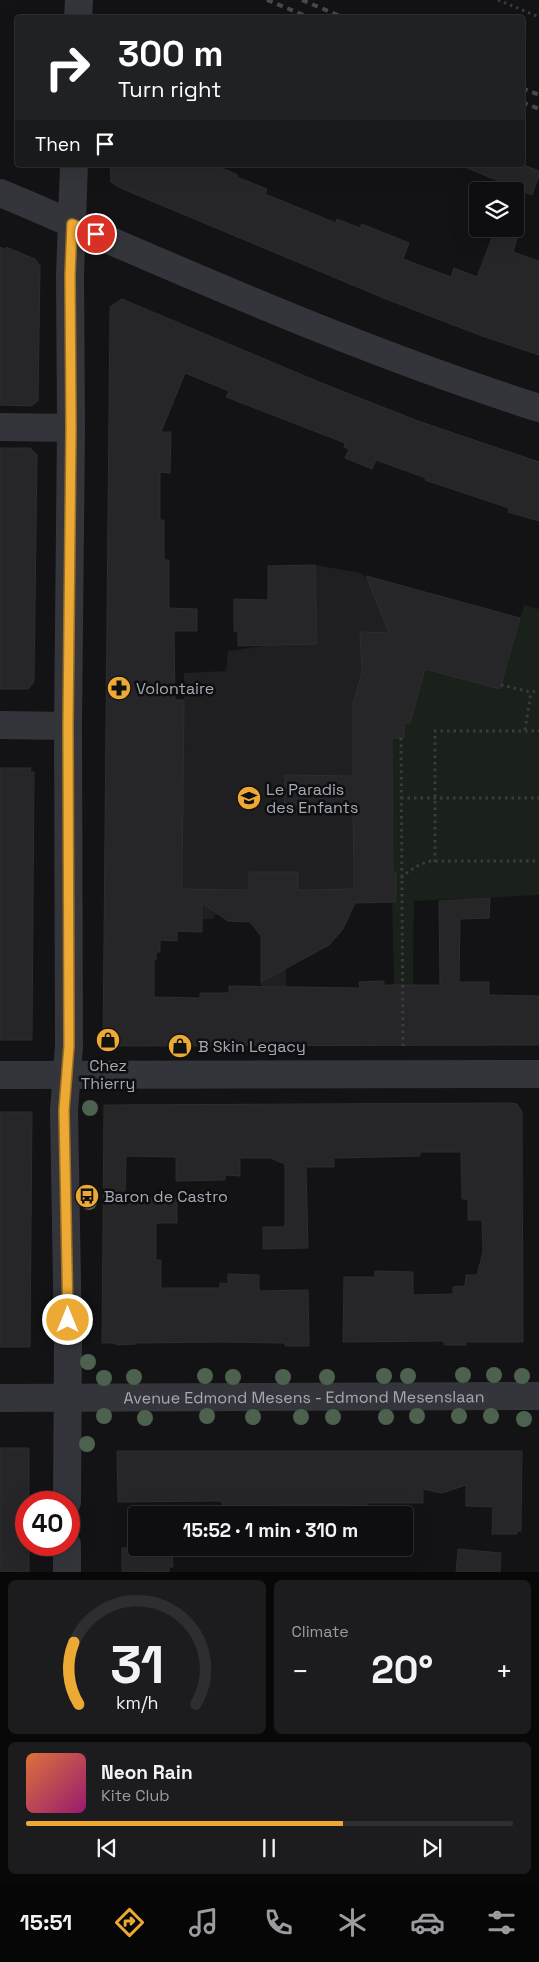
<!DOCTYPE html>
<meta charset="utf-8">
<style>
:root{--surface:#0e0e10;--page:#1c1c1e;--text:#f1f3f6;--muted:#9b9c9f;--line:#2e2e30;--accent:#eca934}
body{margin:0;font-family:"Space Grotesk",sans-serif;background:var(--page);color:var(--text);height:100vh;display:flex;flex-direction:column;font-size:19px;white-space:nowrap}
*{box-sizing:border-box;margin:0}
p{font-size:16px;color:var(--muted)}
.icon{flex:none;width:28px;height:28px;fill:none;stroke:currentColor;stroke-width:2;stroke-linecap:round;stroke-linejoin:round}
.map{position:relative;height:1572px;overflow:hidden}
.panel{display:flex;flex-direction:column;gap:8px;padding:8px;background:#080809;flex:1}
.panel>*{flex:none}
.guide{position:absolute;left:15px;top:15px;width:510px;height:152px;border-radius:5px;box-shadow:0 5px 20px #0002,0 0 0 1px var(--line);background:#202124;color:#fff;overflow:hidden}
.controls{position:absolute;left:469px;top:182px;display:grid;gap:10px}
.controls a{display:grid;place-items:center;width:55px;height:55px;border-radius:5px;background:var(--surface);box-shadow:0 5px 20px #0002,0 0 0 1px var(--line);font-size:25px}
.speed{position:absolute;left:15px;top:1491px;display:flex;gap:10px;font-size:25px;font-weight:700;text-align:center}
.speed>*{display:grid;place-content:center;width:65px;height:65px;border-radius:50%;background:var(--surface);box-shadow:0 5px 20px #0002,0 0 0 1px var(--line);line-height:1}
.speed .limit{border:8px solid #d22;background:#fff;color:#111}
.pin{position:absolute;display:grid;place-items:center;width:42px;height:42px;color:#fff;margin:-21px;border:2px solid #fff;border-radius:50%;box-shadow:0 1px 5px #0007}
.me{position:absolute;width:55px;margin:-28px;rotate:0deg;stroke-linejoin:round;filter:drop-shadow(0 0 4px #0008)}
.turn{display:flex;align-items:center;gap:18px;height:105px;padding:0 20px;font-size:22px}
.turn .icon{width:65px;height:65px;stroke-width:2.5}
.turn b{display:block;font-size:35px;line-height:42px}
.then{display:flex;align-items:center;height:48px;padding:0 20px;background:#0003;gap:10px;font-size:19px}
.big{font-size:38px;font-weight:800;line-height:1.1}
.panel .widget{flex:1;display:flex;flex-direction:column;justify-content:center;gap:8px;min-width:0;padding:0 18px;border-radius:8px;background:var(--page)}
.panel .dial{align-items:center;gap:0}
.dial svg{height:130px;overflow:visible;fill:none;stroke:var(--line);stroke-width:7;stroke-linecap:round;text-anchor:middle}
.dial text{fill:var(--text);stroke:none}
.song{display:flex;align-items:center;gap:15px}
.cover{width:60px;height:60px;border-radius:8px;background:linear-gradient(135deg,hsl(20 70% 55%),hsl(320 70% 35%))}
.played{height:5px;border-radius:2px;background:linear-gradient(90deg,var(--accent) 65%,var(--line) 65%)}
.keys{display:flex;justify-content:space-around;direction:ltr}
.heat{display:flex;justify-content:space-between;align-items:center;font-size:28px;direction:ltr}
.panel .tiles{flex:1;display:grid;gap:8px;grid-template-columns:1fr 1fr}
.widget:last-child{grid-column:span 2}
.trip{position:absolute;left:128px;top:1506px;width:285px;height:50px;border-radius:5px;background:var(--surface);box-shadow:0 5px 20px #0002,0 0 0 1px var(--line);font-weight:800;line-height:50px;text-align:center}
.menu{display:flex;height:80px;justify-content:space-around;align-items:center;background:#060606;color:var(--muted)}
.menu .icon{width:35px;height:35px}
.menu .active{color:var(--accent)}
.menu b{font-size:22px;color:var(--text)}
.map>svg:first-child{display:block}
.built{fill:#1f1f22}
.green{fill:#1a201a}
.building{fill:#262629;stroke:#2d2d31}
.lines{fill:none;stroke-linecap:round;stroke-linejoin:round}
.path{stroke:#3a3c41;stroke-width:3;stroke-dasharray:2.5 4;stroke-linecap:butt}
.minor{stroke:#34353a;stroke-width:28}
.rail{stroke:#47494f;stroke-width:4;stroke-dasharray:6 5;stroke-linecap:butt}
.tree{fill:#4d614f}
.route-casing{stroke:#996e22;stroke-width:12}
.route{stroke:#eca934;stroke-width:9}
.labels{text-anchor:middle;stroke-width:5;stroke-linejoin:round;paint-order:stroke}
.poi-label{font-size:16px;fill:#a5aab5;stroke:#0e0e10;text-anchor:start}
.street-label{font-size:16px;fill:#a5aab5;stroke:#0e0e10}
</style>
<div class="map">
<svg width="539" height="1572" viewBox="0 0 539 1572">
<rect width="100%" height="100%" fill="#131315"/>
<path class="built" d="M315 565 361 573 367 580 369 576 520 618 504 677 392 710 393 858 396 872V901L354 903 343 929 336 938 334 937 332 939 333 941 328 945 286 965 287 1046H261V933L249 916 231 921 227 920 224 915H214V919H202V932H105L106 698 184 700V673L226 671 228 651 269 645 268 566Z"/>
<path class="green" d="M524 605 539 609V895L414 901 413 988 394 987 392 901H396V872H392V710L416 652 504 677Z"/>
<path class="building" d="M110 165H215L238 175 237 177 267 189 265 194 336 223 337 219 360 228 362 224 409 243 403 259 451 277 454 268 477 277 495 230 517 238 513 252 539 261V355L482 336 386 299 118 187 111 182Z
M460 165H524L539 171V175L532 195Z
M0 247 5 250 6 247 35 259 40 266 38 401 31 406 0 405Z
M122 299 319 382 418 421 539 462V521L508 512 509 508 425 480 426 478 376 460 372 469 345 458 349 449 344 447 345 443 226 397 229 391 185 373 161 432H171L170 473 160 472V520H164V560H169V608L197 609V631H174L175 700H184L182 889 249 890V872H298V890L354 889 353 806 284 804 285 775 353 776V703L362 672 360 632 389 633 366 576 520 618 500 689 425 669 410 723 404 722V738H392L393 872H396V902L355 903 343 929 329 945 261 982V936L250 922 228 921 202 903V932L177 931V941L160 940V952H156V960H154V997L200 998V993H229V986L360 988 359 982 384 981V985H440L439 901 490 898 489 918 460 919 459 982H489V995L539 996V1045L103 1046 110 307Z
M0 448H30L37 455 34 682 28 689H0Z
M315 565 317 644 238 646V632L234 631V599L268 600V566Z
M0 768H31L30 772H34L32 1040H0Z
M511 1103 517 1104 522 1112 523 1342H466V1345H444V1341L343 1342 344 1277H375V1271L413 1272V1295L453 1294V1287L465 1286 466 1275H477L483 1252 482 1220H468V1199H462L461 1152H420V1156L334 1158V1167H306L308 1248 263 1249V1227H285V1164L270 1158H240V1176L225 1175V1180L176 1181V1157L126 1156 125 1198H177V1223H156V1260H161V1288H220V1283L228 1284V1274L259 1275V1291L308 1290 309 1346H285V1343L220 1342 136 1343V1344L116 1345V1343H102L104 1105Z
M0 1112H32L30 1347H0Z
M0 1448H29V1502H26V1545H29V1572H0Z
M117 1451H522L521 1531H517V1534H492L493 1507 466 1506V1485L442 1493 423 1489V1503H367V1515H349V1505H278V1507L224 1508 221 1501 118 1502Z
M122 1548H172L173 1567H169V1572H122Z
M458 1549 501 1553 500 1572H456Z"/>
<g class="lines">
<path class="path" d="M498 0 539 17
M501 685 531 692 539 691
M525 730 531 692
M401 738 403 1049
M401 798H539
M435 862V731H539
M401 878C411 869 419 864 431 861H539"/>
<g class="minor">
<path d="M78 18 79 0"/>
<path d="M0 193C42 210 83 229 125 247 261 306 398 363 539 408"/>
<path d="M0 427 71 428"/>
<path d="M0 725 68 726"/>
<path d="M0 1075 539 1074"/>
<path id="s1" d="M0 1398 539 1396"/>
<path d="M67 1502 68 1340 64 1110 69 1046 68 726 71 428 70 275 74 165"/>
<path d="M67 1572V1545"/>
</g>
<path class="rail" d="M267 0 311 18
M302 0 345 18
M522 88 539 95
M522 102 539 109"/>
</g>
<g class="tree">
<circle cx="90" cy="1108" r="8"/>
<circle cx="89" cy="1202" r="8"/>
<circle cx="88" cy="1362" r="8"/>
<circle cx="463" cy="1375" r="8"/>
<circle cx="494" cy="1375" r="8"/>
<circle cx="205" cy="1376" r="8"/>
<circle cx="384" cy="1376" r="8"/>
<circle cx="408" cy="1376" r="8"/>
<circle cx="522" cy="1376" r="8"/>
<circle cx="134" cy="1377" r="8"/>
<circle cx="233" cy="1377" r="8"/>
<circle cx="283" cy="1377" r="8"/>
<circle cx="327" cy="1377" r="8"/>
<circle cx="104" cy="1378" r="8"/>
<circle cx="104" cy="1416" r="8"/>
<circle cx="207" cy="1416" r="8"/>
<circle cx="417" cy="1416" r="8"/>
<circle cx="459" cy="1416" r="8"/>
<circle cx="491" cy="1416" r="8"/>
<circle cx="253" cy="1417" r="8"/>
<circle cx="301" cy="1417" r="8"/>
<circle cx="333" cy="1417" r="8"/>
<circle cx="386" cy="1417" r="8"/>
<circle cx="145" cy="1418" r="8"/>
<circle cx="524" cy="1419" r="8"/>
<circle cx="87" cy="1444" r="8"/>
</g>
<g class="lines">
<g class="route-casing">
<path id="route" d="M68 1320 64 1110 69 1046 68 726 71 428 70 275 72 224 96 234"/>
</g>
<use href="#route" class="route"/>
</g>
<defs>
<g id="pharmacy-disc" transform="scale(1.25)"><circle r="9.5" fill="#eca934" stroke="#0e0e10"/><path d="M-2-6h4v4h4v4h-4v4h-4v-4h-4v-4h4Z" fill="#111"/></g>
<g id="school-disc" transform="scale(1.25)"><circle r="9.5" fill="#eca934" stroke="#0e0e10"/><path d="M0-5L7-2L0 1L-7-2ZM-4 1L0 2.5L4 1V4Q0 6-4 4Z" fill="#111"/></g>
<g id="shop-disc" transform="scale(1.25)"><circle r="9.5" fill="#eca934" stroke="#0e0e10"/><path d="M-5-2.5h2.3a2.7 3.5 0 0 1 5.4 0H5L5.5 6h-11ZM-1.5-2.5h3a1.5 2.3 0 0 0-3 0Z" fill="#111"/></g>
<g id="bus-disc" transform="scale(1.25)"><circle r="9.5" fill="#eca934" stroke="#0e0e10"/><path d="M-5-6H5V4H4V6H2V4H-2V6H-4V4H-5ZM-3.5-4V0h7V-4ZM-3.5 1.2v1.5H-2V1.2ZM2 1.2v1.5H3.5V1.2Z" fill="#111"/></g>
</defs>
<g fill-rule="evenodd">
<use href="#pharmacy-disc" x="119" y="688"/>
<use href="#school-disc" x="249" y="798"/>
<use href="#shop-disc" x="108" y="1040"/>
<use href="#shop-disc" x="180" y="1046"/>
<use href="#bus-disc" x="87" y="1196"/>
</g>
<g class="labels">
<g class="poi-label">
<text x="136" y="694">Volontaire</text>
<text x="266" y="795">Le Paradis<tspan x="266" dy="18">des Enfants</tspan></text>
<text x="198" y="1052">B Skin Legacy</text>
<text x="108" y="1071" text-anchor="middle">Chez<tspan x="108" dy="18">Thierry</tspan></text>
<text x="104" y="1202">Baron de Castro</text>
</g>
<g class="street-label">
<text dy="6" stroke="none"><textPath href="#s1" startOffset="304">Avenue Edmond Mesens - Edmond Mesenslaan</textPath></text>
</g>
</g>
</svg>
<div class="controls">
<a><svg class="icon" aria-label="layers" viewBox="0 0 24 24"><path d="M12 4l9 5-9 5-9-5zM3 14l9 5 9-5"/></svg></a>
</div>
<div class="speed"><div class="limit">40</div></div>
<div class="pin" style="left:96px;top:234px;background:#d93025"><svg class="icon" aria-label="arrive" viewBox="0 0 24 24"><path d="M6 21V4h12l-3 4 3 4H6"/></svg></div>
<svg class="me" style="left:68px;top:1320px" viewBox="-20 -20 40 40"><circle r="17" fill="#eca934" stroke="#fff" stroke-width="3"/><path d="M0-11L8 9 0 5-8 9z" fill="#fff"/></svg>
<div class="trip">15:52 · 1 min · 310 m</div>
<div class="guide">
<div class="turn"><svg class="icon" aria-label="right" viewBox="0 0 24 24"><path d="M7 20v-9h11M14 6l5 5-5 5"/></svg><div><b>300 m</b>Turn right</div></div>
<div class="then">Then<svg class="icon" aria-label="arrive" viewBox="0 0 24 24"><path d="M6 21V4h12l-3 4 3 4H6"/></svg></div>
</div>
</div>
<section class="panel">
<div class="tiles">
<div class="widget dial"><svg viewBox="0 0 100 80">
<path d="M14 69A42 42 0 1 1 86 69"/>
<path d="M14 69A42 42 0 0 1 11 31" stroke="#eca934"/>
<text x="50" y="56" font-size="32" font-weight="700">31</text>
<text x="50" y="72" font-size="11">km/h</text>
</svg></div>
<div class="widget"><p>Climate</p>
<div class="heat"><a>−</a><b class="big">20°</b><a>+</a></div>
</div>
<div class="widget">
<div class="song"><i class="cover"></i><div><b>Neon Rain</b><p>Kite Club</p></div></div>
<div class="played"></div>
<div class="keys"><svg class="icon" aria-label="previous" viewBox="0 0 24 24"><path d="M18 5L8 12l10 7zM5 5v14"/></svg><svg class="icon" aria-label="pause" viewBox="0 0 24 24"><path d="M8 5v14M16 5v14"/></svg><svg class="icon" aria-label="next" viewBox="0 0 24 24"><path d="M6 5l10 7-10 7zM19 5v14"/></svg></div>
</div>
</div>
</section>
<nav class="menu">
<b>15:51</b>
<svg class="icon active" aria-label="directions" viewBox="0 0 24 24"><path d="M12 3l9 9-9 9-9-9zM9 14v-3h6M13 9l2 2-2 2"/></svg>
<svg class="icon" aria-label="music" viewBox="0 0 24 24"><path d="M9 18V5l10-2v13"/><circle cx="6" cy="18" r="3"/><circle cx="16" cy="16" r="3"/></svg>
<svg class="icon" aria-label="phone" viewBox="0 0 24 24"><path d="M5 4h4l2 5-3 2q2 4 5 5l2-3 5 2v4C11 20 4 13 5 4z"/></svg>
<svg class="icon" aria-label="climate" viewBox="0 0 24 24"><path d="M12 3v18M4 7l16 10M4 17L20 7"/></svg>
<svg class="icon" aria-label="car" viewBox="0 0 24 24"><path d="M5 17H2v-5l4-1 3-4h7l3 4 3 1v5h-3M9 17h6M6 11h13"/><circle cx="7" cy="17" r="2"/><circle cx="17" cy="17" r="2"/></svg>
<svg class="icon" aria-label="filters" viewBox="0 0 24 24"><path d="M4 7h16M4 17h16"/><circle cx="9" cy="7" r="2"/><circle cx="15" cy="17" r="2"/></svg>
</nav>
